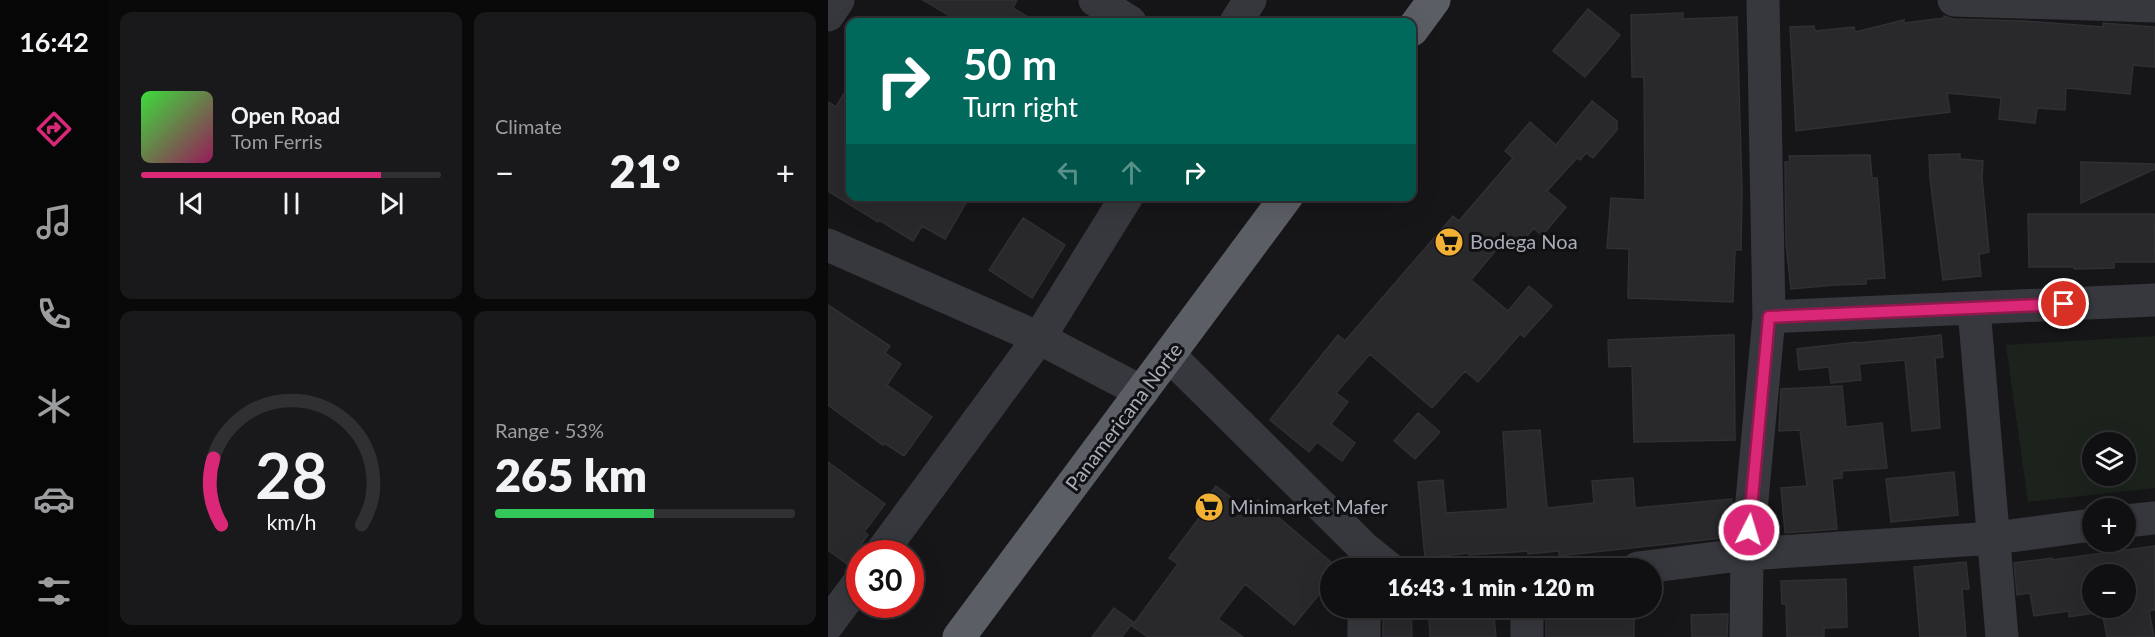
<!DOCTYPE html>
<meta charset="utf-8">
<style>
:root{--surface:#101012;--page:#19191b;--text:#f1f3f6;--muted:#9c9d9f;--line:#303032;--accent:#db2777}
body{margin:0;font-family:Lato,sans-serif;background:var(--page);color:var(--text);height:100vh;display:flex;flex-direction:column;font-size:22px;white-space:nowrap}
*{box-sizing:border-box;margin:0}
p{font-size:20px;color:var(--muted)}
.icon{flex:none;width:33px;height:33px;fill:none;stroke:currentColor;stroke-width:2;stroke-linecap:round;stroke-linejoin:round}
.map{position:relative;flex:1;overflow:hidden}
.drawer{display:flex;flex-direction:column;gap:12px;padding:12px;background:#09090a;width:720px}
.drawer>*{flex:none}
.guide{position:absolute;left:18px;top:18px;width:570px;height:183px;border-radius:12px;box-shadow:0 6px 24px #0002,0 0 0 2px var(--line);background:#00695c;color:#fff;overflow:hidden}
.tools{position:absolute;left:1254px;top:432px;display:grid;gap:12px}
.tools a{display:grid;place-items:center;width:54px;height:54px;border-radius:50%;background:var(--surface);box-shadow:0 6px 24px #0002,0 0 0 2px var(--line);font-size:30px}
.speed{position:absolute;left:18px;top:540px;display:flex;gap:12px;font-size:30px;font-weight:700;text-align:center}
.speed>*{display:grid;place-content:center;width:78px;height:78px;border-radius:50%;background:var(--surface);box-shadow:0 6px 24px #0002,0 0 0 2px var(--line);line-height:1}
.speed .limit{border:9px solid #d22;background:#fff;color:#111}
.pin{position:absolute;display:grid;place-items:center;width:51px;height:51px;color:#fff;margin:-26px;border:3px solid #fff;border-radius:50%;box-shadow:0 2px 6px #0007}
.me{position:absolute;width:66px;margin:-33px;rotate:5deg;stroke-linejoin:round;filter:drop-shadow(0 0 4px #0008)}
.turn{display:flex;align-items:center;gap:21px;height:126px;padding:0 18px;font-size:27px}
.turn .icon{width:78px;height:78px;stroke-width:2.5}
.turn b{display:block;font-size:42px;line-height:51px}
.lanes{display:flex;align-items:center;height:57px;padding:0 18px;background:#0003;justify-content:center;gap:30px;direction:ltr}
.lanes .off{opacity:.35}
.big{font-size:45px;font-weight:800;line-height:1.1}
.drawer .widget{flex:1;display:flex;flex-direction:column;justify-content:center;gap:9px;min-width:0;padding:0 21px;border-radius:12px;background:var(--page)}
.drawer .dial{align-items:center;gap:0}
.dial svg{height:156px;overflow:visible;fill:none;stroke:var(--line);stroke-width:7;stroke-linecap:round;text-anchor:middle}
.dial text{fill:var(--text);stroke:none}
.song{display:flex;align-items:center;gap:18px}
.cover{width:72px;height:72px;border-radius:9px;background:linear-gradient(135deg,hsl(120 70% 55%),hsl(330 70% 35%))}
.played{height:6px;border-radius:3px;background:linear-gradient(90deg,var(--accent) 80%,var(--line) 80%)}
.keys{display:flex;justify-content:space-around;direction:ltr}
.heat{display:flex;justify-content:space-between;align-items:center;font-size:33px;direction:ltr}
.charge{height:9px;border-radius:4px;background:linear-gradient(90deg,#34c759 53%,var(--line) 0)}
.drawer .tiles{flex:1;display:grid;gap:12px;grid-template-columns:repeat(2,1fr)}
.trip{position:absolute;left:492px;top:558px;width:342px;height:60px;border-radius:30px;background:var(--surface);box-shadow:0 6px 24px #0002,0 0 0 2px var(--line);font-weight:800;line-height:60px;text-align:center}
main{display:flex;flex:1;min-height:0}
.tabs{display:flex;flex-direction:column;width:108px;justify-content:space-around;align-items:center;background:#060607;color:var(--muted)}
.tabs .icon{width:42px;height:42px}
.tabs .on{color:var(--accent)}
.tabs b{font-size:27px;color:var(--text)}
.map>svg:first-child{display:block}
.green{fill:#1c231d;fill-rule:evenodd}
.building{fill:#29292c;stroke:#303034;stroke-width:1.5;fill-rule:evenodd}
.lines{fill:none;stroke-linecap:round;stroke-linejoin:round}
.minor{stroke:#37383d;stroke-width:33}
.trunk{stroke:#5b5e65;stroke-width:33}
.route-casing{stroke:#8e194d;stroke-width:15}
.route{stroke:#db2777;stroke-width:10}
.labels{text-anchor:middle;stroke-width:6;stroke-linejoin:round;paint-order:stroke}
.poi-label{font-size:20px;fill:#a8adb8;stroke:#111113;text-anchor:start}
.street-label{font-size:20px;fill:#a8adb8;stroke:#111113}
</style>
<main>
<nav class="tabs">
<b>16:42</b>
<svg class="icon on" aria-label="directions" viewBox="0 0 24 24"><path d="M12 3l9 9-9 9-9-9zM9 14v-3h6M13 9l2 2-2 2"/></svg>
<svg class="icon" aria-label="music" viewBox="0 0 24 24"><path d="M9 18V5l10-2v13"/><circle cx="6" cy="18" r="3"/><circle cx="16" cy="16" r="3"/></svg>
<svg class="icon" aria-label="phone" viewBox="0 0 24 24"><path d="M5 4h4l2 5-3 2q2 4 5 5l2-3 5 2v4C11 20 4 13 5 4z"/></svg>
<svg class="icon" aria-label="climate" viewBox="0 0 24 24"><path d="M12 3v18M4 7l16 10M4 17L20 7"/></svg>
<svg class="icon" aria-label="car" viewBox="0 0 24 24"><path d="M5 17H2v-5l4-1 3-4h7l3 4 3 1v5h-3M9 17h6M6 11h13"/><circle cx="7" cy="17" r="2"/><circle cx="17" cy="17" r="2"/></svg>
<svg class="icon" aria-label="filters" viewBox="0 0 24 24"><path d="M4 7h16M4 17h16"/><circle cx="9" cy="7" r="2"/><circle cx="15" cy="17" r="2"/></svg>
</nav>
<section class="drawer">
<div class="tiles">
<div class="widget">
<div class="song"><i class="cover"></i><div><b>Open Road</b><p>Tom Ferris</p></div></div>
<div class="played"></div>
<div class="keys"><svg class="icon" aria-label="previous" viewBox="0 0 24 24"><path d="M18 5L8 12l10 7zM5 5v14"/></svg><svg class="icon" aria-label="pause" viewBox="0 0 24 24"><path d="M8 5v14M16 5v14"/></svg><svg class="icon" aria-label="next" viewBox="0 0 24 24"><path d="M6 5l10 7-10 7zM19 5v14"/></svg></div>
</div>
<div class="widget"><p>Climate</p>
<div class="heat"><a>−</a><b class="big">21°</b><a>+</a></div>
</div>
<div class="widget dial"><svg viewBox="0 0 100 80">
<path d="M14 69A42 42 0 1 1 86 69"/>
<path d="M14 69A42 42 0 0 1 10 35" stroke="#db2777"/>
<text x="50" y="56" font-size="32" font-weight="700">28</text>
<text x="50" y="72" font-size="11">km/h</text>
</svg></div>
<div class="widget"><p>Range · 53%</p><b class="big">265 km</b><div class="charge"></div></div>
</div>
</section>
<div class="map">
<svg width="1327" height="637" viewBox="0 0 1327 637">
<rect width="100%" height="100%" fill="#161618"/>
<path class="green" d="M1327 336V488L1200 502 1178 345ZM1264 442H1298V476H1264Z"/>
<path class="building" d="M95 0H189L185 8 208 22H132Z
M760 9 792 35 757 77 725 51Z
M855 13V19L909 17 914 190 913 250H907L905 302 800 298 801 249 779 248 783 198 817 200 816 77H804L803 15Z
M1116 16 1125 19 1196 21 1275 27V23L1327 27V67L1305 65 1302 94 1238 88 1237 110 1209 108 1207 123 1171 119 1173 98 1119 93 1122 112 968 131 962 27 986 26 987 31 1026 27 1027 32 1076 20V23L1116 18Z
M22 83V196H142L117 239 94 226 85 241 51 220 50 222 0 191V102L8 107Z
M764 101 789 121V130L765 158 758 153 752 160 749 158 719 191 738 207 714 236 706 228 690 247 679 237 643 280 680 311 701 286 724 306 696 337 692 334 650 382 637 371 604 408 542 354 508 393 520 402 503 424 527 443 514 461 489 442 481 452 442 420 510 335 517 341 625 216 631 221 685 158 677 151 702 122 728 145Z
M1132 154V159L1155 161 1154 178 1161 252 1151 254 1153 276 1115 280 1102 178 1101 155Z
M1042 155 1044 178H1049L1057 278 1038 279V284L1007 285 963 289 958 244 957 162H962L961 156Z
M1253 162 1327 164V169L1253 203Z
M1200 214H1326L1327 262H1286V268L1246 269V267H1201Z
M195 218 237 245 204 298 161 270Z
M0 305 62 346 57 353 73 364 59 385 104 417 76 456 56 443 55 445 0 405Z
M900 335H906L907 440 806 442 804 366 781 367 780 340Z
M1113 335 1115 357 1107 358 1112 428 1084 431 1077 360 1031 364 1033 380 1003 383 1001 367 971 370 969 349 1028 342V343Z
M1014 386 1018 427 1054 423 1059 468 1014 471V478L1004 479 1009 529 957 533 953 488 979 486 972 430 951 431 953 389Z
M590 413 612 432 587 459 566 441Z
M712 430 719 508 766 503 764 481 805 478 807 508 904 499 902 537 731 556V551L700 554V551L641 555V553L597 558 590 482 615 480 618 513 680 509 675 432Z
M0 462 57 504 36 532 40 535 19 564 0 550Z
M1126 472 1130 515 1063 522 1058 479Z
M388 486 421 511 430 500 510 568H502V581L466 625 417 584 390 619 415 637H320L304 626 350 564 341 558 375 513 370 509Z
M1327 546V610L1321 611 1326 637H1279L1274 612 1241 617V611L1206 616 1202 593 1189 595 1186 563 1224 558V560ZM1264 574H1298V608H1264Z
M1138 562 1141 589H1134L1138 637H1092L1086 567Z
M1018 579 1019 627 996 628V637H959L958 604H954L953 581Z
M286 608 305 622 294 637H264Z
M718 608H806V637H718Z
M583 609 584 637H555V610Z
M900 614 899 637H864L863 615Z
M666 616 668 637H602L601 617Z"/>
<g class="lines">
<path class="minor" d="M267 0 302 22
M1126 0 1327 6
M0 15 10 0
M408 22 422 0
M0 245 211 338 314 392
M1146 309 1174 637
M941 317 1327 300
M342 356 535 547 561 568
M1298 521 1327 518
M52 554 211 338 299 196
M810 568 919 554 1167 538 1264 525
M536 608V637
M699 608V637
M0 624 32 581
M918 637 919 554 941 317 935 0"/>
<path class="trunk" d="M584 30 606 0
M131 637 459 196"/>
</g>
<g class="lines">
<g class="route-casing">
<path id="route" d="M921 530 941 317 1236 304"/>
</g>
<use href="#route" class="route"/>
</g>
<defs>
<g id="supermarket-disc" transform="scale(1.5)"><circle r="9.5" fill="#f2b134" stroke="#111113"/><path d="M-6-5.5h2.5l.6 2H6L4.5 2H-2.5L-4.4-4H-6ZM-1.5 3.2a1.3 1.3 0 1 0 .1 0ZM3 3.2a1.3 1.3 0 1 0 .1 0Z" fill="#111"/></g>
</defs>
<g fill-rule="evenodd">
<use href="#supermarket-disc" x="621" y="242"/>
<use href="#supermarket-disc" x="381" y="507"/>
</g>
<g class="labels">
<g class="poi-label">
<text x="642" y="249">Bodega Noa</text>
<text x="402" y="514">Minimarket Mafer</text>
</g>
<g class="street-label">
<text transform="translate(296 417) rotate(-53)" y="7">Panamericana Norte</text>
</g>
</g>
</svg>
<div class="tools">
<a><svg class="icon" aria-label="layers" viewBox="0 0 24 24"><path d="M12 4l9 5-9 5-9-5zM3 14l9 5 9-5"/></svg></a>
<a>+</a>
<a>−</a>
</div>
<div class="speed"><div class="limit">30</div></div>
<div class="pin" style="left:1236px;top:304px;background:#d93025"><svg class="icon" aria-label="arrive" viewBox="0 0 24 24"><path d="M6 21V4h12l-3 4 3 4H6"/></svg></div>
<svg class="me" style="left:921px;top:530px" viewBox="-20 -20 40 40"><circle r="17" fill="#db2777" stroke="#fff" stroke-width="3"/><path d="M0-11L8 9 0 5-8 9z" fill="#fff"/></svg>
<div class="trip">16:43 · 1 min · 120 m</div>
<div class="guide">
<div class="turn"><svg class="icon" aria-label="right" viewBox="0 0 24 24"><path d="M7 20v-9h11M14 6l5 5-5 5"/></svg><div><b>50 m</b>Turn right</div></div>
<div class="lanes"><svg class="icon off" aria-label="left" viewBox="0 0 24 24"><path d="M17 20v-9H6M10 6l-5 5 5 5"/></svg><svg class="icon off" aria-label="ahead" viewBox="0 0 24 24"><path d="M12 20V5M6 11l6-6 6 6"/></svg><svg class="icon" aria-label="right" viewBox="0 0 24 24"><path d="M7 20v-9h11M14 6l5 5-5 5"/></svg></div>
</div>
</div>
</main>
